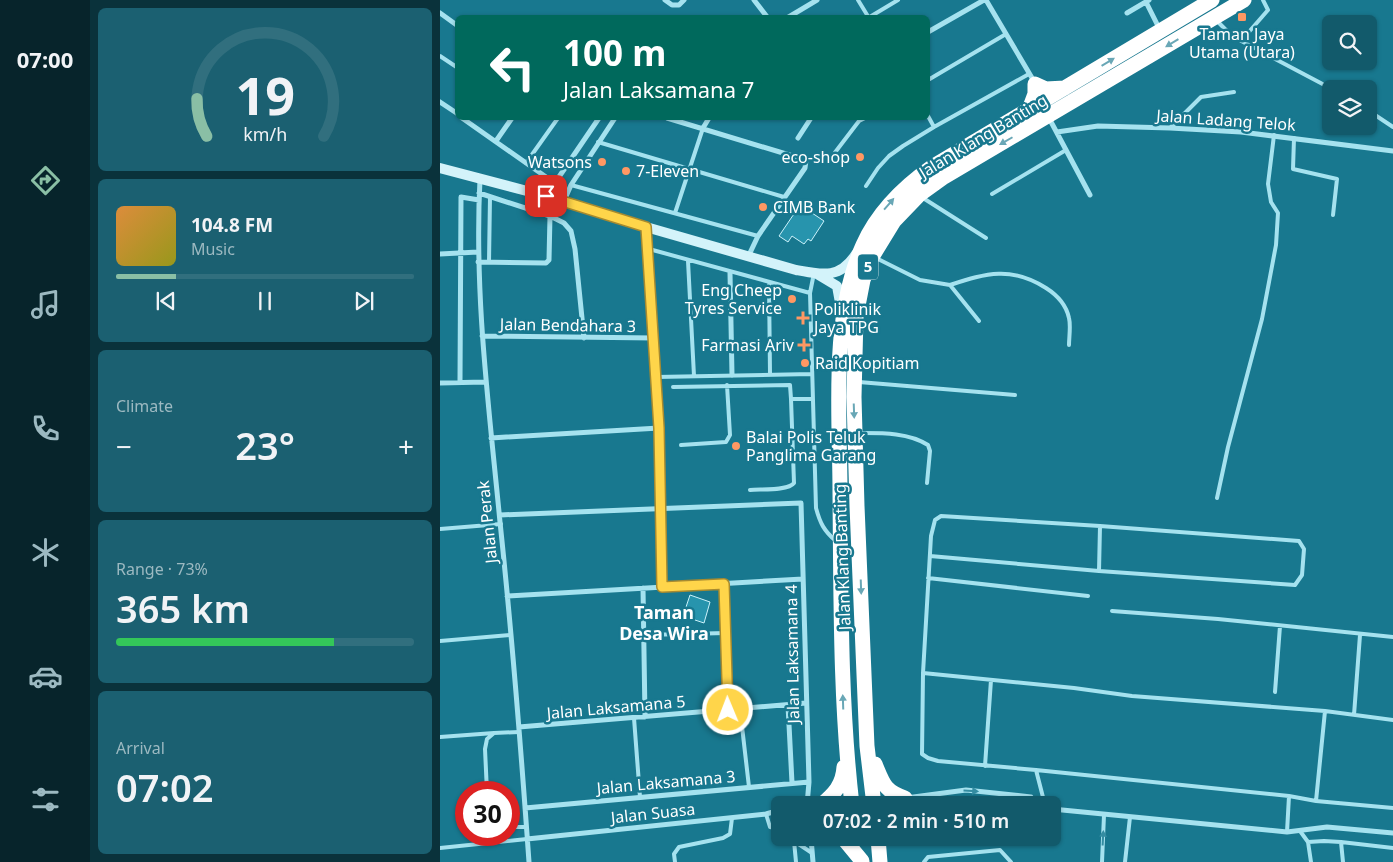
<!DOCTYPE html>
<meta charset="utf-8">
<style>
:root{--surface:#125a6b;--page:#1b6071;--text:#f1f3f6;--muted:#9cb9c1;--line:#316f7e;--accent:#8abfa5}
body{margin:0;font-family:"Noto Sans",sans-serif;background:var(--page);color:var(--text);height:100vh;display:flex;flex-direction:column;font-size:19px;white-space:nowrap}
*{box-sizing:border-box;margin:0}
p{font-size:16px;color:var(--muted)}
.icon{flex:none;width:28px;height:28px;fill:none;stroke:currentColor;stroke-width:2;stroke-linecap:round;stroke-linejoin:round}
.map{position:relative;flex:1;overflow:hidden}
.sheet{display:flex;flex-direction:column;gap:8px;padding:8px;background:#0a323b;width:350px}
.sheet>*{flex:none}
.top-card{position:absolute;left:15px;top:15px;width:475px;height:105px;border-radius:8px;box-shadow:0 1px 4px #0004;background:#00695c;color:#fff;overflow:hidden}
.buttons{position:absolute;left:882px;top:15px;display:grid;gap:10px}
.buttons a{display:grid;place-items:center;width:55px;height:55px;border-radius:8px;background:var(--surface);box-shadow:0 1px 4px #0004;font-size:25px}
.speed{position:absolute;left:15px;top:781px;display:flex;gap:10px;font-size:25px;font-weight:700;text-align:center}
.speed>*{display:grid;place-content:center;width:65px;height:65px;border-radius:50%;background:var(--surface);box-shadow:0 1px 4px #0004;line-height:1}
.speed .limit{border:8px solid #d22;background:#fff;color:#111}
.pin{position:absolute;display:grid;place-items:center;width:42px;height:42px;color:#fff;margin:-21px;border-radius:10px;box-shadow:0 2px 8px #0006}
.me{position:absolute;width:55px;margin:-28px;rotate:359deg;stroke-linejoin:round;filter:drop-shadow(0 0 4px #0008)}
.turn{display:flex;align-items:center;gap:18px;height:105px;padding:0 25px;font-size:22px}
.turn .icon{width:65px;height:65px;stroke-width:2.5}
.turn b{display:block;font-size:35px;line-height:42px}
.big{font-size:38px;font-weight:600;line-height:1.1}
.sheet .card{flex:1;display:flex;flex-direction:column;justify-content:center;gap:8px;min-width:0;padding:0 18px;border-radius:8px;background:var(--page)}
.sheet .dial{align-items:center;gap:0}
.dial svg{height:130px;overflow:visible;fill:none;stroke:var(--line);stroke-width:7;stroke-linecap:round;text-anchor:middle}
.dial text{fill:var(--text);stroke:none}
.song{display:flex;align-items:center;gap:15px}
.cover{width:60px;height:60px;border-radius:8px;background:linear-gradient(135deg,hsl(30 70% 55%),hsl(60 70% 35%))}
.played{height:5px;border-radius:2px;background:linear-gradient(90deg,var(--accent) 20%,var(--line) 20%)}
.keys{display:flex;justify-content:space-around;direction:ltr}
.heat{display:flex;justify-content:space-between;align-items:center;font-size:28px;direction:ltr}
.charge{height:8px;border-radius:4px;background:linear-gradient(90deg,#34c759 73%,var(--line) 0)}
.trip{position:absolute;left:331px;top:796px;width:290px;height:50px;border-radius:8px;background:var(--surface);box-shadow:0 1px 4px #0004;font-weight:600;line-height:50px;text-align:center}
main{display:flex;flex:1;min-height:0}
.dock{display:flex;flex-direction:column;width:90px;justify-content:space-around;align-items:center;background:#07242b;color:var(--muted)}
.dock .icon{width:35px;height:35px}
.dock .on{color:var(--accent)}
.dock b{font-size:22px;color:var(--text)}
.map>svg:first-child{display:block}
.building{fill:#2794ad;stroke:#cbf2fb}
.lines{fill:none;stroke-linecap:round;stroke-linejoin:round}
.lane{stroke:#a5e2ef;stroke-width:4}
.street{stroke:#a5e2ef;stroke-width:5}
.secondary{stroke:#d3f3fa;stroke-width:10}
.highway{stroke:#fff;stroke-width:15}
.oneway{fill:#69a7b6}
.oneway2{fill:#348da2}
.route-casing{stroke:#a68a30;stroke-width:12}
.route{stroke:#ffd54a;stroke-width:9}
.poi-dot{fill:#ff9863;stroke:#18788f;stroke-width:2}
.labels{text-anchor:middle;stroke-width:5;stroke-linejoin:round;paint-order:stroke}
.shield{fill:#18788f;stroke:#bad6dd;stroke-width:1}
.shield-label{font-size:15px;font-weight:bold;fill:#fff}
.poi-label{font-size:16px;fill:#fff;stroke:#18788f;text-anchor:start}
.street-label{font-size:16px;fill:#fff;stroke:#18788f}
.neighbourhood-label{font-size:18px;font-weight:bold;fill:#fff;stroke:#18788f}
</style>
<main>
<nav class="dock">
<b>07:00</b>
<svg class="icon on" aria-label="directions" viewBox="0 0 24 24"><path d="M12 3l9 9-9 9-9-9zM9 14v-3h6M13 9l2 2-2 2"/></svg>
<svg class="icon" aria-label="music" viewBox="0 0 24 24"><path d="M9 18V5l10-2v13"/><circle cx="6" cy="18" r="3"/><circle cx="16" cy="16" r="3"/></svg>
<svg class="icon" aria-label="phone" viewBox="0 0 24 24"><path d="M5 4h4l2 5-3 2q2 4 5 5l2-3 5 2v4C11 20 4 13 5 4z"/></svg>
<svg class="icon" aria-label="climate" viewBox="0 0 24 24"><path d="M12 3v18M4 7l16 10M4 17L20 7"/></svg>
<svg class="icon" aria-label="car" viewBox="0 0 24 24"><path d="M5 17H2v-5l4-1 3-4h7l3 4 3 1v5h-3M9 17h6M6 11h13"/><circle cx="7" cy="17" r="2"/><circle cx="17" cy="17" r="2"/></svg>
<svg class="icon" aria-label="filters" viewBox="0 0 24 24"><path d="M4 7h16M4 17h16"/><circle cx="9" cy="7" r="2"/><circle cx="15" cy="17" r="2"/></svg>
</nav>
<section class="sheet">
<div class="card dial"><svg viewBox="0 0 100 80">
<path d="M14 69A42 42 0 1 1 86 69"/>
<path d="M14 69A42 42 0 0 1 8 46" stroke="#8abfa5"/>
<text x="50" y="56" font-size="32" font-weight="700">19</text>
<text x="50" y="72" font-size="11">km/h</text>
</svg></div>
<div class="card">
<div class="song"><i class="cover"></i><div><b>104.8 FM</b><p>Music</p></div></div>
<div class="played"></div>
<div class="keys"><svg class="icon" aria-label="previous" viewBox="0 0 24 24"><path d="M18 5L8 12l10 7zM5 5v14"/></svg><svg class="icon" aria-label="pause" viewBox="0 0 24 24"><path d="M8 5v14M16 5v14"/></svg><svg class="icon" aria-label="next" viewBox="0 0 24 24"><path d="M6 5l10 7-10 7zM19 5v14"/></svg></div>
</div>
<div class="card"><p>Climate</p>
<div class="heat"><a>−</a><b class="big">23°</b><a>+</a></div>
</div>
<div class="card"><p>Range · 73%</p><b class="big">365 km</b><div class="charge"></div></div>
<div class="card"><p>Arrival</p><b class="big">07:02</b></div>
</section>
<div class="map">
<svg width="953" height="862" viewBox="0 0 953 862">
<rect width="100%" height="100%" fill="#18788f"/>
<path class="building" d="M360 205 384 221 371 241 368 239 364 244 352 236 348 242 339 236Z
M250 595 270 602 264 623 243 616Z"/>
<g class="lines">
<path class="lane" d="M418 0 429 18
M428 18 458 0
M776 20 792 36 892 89
M801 41 828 10 823 0
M0 56 18 68
M488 80 566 34
M929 111 953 127
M488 116 494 127
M730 128 761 97 794 92
M854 138 853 169 897 179 893 215
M158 142 344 197
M390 159 419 121 425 118
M86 163 118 118
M131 185 318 236
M426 186 438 168 449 156 463 146 494 127 589 74
M552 194 626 150
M483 198 546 238
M235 213 263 128
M209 249 370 293
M436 258 480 280 510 285 539 321
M248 261 254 376
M49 262 50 197
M374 273 370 293 376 508C380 523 384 531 396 541
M329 283 330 374
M510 285C547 273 571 266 606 288 617 295 626 304 629 318 631 326 629 337 629 345
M216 377 372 374
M419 382 575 395
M233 387 350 385 351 399H373
M417 433C440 433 468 432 488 445L490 451 487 483
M241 445 286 442 290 435 287 385
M310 490C321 489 348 491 354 483L351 399
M777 498 788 447 822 319 836 245 838 213 831 202 828 184 834 135
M0 529 61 524
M490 556 659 571 855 585 862 575 864 549 859 541 660 526 501 516 495 520 491 536 483 673 482 754 488 758 498 761 596 770 605 805
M659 571 660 526
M488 578 648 596
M672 611 778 619 953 637
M204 615 233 614
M204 635 286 633
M0 641 70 635
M483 673 634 688 692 696 885 711 953 720
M835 692 840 626
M300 709 309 787
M914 715 920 635
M194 718 200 797
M0 737 54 733
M545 766 551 680
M596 770 849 796 847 832
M47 792 45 749 47 739 54 733 79 732
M849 796 876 801 953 808
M876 801 885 711
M326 814 330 827 340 829
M69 827H86
M860 831 868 842 871 862
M351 838 354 841 372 853
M354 841 356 862
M868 842 884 841 901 842
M0 848 87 839
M235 862 234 854 239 847 283 838 290 834 292 818
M484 862 488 857 560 850 571 862
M662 862 664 815
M685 862 690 817
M903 862 901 842 953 848"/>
<path class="street" d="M225 0 232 5H239L244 0
M314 0 328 18
M546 0 595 83
M706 2 719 28
M0 13 18 26
M687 13 709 0
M347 18 377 0
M488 32 544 0
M0 102 18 114
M22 118 116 184
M227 118 366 160 365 168 318 236 308 257
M609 118 650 195
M263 128 269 118
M617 132 658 126 730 128 801 132 953 151
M358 138 371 118
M56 141 72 118
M40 179C34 295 49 407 60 522 72 635 81 749 89 862
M39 193 110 216 124 223 131 231 135 249 144 338
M106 196 159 118
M124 201 131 185 175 118
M206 227 219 428 222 587
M0 254 38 252
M38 262 106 263 109 260 110 216
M290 273 292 375
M42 336 214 338
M20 382 21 197 39 200
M0 383 45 382
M51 438 219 428
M60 515 361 503 369 782 367 805
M284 584 287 710
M203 588 205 717
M67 596 363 579
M348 705 352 783
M79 727 366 703
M466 798 526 790 591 797 596 805
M396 805 455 799
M85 808 369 782
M612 809 847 832 887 827 953 833
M371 838 373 862
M87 839 326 814 340 810"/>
<path class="secondary" d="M0 168 106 196 206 227 356 270C383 275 400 279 416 254
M377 274 397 286 401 308"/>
<path class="highway" d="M589 110 595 94V84L606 89 625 88
M435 764C443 783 444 791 465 798
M381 805C394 794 403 785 404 767
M412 805C400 701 401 596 400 492 400 414 390 318 423 245 438 212 462 188 492 167L772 0
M434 805 427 746 417 506 414 397 416 316 423 280 432 257 454 221 479 195 504 177 804 0
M403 838 422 861
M438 838 440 862"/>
</g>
<defs><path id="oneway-solid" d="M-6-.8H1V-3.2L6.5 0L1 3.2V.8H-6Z" transform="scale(1.25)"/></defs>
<g class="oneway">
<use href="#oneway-solid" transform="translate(732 43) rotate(149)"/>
<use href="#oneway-solid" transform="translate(668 62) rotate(-31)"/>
<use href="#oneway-solid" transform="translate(566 141) rotate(150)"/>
<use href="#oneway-solid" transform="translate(449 204) rotate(-49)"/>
<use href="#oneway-solid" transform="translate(414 411) rotate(88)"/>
<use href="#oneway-solid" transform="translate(421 587) rotate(88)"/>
<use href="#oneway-solid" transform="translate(403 702) rotate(-92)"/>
</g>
<g class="oneway2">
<use href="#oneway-solid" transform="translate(531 791) rotate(3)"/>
<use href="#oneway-solid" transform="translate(663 838) rotate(-87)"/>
</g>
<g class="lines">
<g class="route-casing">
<path id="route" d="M106 196 206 227 219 428 222 587 284 584 288 710"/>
</g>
<use href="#route" class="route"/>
</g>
<g class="poi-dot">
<rect x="797" y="12" width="10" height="10" rx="2.5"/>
<circle cx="420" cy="157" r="5"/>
<circle cx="162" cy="162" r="5"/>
<circle cx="186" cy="171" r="5"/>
<circle cx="323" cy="207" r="5"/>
<circle cx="352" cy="299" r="5"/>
<path d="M360.5 310.5h5v5h5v5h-5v5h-5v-5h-5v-5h5z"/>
<path d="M361.5 337.5h5v5h5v5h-5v5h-5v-5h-5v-5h5z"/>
<circle cx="365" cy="363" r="5"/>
<circle cx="296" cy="446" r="5"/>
</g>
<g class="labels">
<rect class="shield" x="418" y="254.5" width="20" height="25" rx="4"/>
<g class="shield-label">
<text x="428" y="272">5</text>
</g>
<g class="poi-label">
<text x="802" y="40" text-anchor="middle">Taman Jaya<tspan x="802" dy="18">Utama (Utara)</tspan></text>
<text x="410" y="163" text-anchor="end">eco-shop</text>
<text x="152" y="168" text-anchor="end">Watsons</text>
<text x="196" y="177">7-Eleven</text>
<text x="333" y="213">CIMB Bank</text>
<text x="342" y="296" text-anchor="end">Eng Cheep<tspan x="342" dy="18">Tyres Service</tspan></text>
<text x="374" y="315">Poliklinik<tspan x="374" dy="18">Jaya TPG</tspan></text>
<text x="354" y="351" text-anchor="end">Farmasi Ariv</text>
<text x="375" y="369">Raid Kopitiam</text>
<text x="306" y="443">Balai Polis Teluk<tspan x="306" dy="18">Panglima Garang</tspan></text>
</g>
<g class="street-label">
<text transform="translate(786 120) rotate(4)" y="6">Jalan Ladang Telok</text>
<text transform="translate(543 136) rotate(-31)" y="6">Jalan Klang Banting</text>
<text transform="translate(128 325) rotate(1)" y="6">Jalan Bendahara 3</text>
<text transform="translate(47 522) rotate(-96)" y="6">Jalan Perak</text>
<text transform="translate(402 557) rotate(-92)" y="6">Jalan Klang Banting</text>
<text transform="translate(352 654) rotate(-91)" y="6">Jalan Laksamana 4</text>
<text transform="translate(176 707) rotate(-5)" y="6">Jalan Laksamana 5</text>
<text transform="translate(226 782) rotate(-5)" y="6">Jalan Laksamana 3</text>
<text transform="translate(213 813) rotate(-6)" y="6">Jalan Suasa</text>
</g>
<g class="neighbourhood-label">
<text x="224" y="619">Taman<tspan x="224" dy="21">Desa Wira</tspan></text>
</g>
</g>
</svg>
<div class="buttons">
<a><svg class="icon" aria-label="search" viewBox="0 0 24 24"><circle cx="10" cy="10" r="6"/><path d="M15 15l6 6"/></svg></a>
<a><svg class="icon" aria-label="layers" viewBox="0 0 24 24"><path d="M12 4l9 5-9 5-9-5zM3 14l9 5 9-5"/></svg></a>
</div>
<div class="speed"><div class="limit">30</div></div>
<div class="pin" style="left:106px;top:196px;background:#d93025"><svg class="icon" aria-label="arrive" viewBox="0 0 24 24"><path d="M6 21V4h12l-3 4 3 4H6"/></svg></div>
<svg class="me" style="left:288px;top:710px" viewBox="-20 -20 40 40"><circle r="17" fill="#ffd54a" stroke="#fff" stroke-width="3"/><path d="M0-11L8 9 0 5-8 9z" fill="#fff"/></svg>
<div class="trip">07:02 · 2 min · 510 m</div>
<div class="top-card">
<div class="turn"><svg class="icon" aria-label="left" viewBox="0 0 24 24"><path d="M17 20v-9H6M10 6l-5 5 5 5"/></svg><div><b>100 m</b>Jalan Laksamana 7</div></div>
</div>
</div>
</main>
